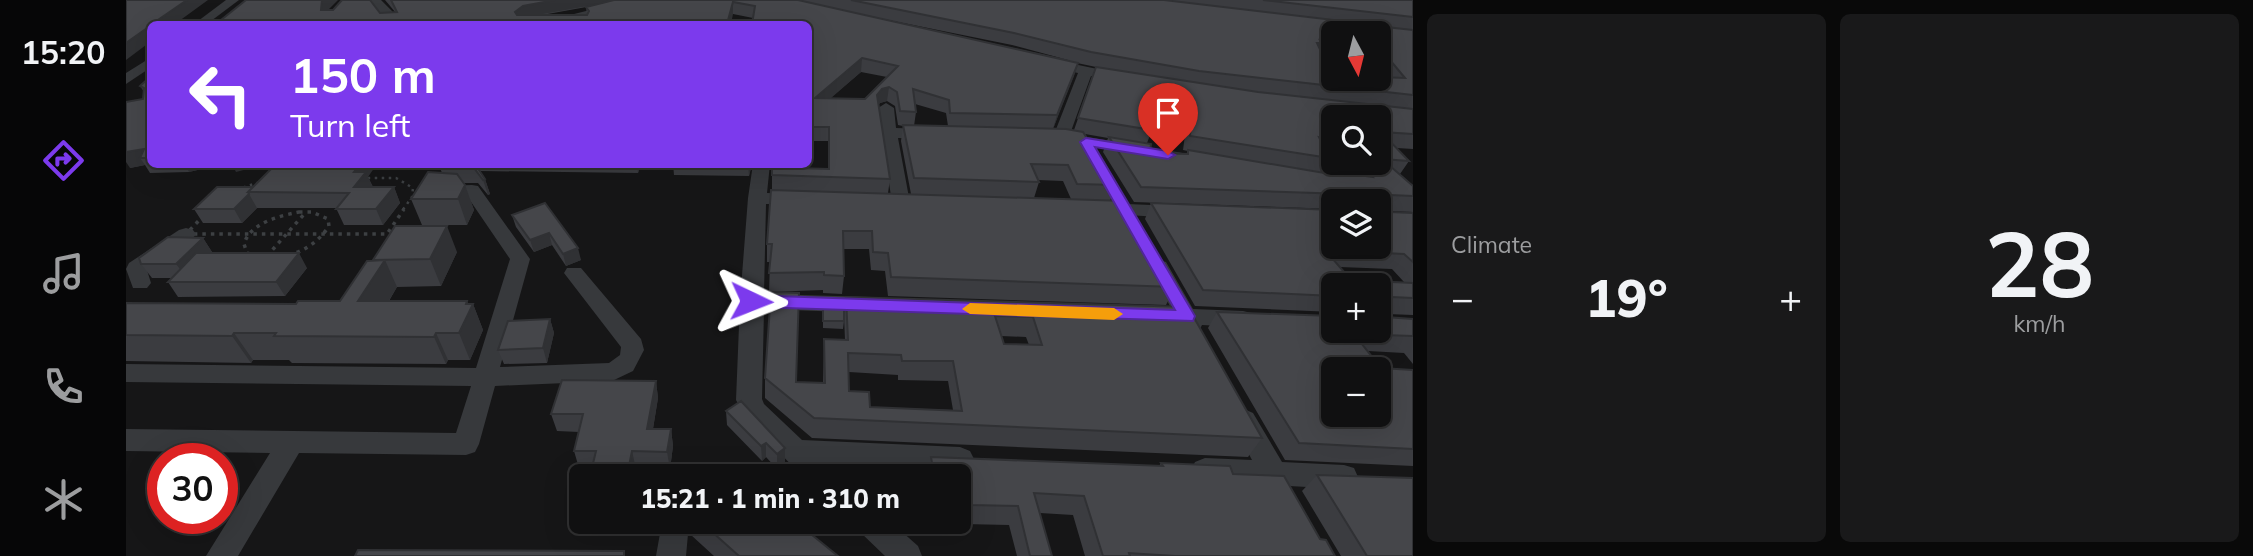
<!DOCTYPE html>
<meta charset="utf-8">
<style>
:root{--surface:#101011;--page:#19191a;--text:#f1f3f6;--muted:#9c9d9f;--line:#303031;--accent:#7c3aed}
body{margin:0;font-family:Mulish,sans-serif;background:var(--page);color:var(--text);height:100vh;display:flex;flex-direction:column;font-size:26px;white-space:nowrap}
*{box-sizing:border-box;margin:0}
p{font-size:23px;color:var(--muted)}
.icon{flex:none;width:38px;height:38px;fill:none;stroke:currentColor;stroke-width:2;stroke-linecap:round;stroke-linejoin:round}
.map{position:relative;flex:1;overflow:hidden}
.details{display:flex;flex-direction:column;gap:14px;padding:14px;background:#090909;width:840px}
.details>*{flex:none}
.banner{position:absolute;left:21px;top:21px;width:665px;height:147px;border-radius:10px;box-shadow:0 7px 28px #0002,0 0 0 2px var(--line);background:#7c3aed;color:#fff;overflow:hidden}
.needle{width:46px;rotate:173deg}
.controls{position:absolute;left:1195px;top:21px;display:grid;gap:14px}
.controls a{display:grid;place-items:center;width:70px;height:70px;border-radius:10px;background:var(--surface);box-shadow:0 7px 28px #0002,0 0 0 2px var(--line);font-size:35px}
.speed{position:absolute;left:21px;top:443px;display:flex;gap:14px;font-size:35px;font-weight:700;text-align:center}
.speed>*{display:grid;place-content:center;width:91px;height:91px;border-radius:50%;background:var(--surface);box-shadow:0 7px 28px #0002,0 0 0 2px var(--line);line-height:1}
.speed .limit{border:10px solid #d22;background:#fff;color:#111}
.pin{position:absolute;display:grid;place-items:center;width:60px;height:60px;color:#fff;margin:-72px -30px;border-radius:50% 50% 50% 0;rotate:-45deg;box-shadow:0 0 7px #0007}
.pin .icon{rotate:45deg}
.me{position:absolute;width:77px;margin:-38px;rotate:92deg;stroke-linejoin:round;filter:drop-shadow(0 0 5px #0008)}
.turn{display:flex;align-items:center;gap:24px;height:147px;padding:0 28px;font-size:32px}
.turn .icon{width:91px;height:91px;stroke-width:2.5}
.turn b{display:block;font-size:49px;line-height:60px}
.big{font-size:52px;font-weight:800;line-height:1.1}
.details .widget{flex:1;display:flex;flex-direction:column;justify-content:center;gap:10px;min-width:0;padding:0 24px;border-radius:10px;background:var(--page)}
.details .dial{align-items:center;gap:0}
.dial b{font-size:91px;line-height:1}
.heat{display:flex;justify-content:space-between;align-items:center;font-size:38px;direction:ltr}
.details .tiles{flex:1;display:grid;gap:14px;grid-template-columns:repeat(2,1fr)}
.trip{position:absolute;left:443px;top:464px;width:402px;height:70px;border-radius:10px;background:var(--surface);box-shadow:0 7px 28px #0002,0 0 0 2px var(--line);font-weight:800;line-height:70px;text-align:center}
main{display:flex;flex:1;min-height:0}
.menu{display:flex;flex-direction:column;width:126px;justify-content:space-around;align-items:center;background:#060607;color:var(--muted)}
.menu .icon{width:49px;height:49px}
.menu .selected{color:var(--accent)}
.menu b{font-size:32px;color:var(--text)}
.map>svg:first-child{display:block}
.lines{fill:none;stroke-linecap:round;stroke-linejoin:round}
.path-far1{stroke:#3d4043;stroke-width:2.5;stroke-dasharray:2.5 4.5;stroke-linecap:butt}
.path{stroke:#3d4043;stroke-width:3.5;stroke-dasharray:3.5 5;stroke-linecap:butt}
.minor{fill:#37393c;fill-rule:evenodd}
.wall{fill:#3b3c40;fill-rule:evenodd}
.shaded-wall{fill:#303134}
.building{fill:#45464a;stroke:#303134;stroke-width:2;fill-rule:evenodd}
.route{fill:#7c3aed;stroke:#51269a;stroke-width:2}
.slow{fill:#f59e0b}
</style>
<main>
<nav class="menu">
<b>15:20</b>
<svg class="icon selected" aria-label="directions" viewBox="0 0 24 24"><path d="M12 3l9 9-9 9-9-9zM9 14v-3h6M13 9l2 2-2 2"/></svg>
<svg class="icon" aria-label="music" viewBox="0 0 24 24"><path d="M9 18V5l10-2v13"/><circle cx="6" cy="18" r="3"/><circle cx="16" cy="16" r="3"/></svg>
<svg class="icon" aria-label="phone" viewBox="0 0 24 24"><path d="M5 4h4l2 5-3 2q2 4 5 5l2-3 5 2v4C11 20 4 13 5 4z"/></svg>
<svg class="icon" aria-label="climate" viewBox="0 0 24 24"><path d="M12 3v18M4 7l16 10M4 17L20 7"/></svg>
</nav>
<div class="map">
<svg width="1287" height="556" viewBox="0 0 1287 556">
<rect width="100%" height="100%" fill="#161617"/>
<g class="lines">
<path class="path-far1" d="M83 211 109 190 147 178H270L287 188 286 197 276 211"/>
<path class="path" d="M84 209 60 234H261L278 209
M173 212H186L202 219 203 226C185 254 152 263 121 253L118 244C124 223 153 216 173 212Z
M141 256 180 212"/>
<path class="minor" d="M100 0H113L81 24H68Z
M243 0H255L266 11 273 24H261Z
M484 5 488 6V10L434 23 428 19Z
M24 58V68L0 84V73Z
M924 59 995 74 1002 78 995 82 965 76 944 134 1057 153 1063 154 1065 158 1063 162 1057 163 929 140 927 137 952 73 919 66V60Z
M760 103 768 108 770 128 803 129 811 134 803 139 772 138 784 203 775 209 766 203 752 108Z
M627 164H644L641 193 672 194 681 199 672 204H640L638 294 746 297 754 300 757 305 754 310 746 313 638 309 636 399 638 404 676 440 834 447 844 451 848 459 844 467 834 471 700 464 708 476H676L620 418 610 400 614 301 622 198Z
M346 185 352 186 404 259 374 367 483 363 494 355 495 347 438 273 441 268H455L515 339 518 350 507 371 486 381 369 386 353 444 349 452 340 455 173 453 112 556H80L144 453 0 451V429L330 433 345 386 0 382V364L350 368 384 259 341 196H314L305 191 314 186Z
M977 203 1049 206 1058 212 1049 218 970 213 968 209 970 205Z
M60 228 67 230 70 234 67 238 21 270 25 283 21 288H7L0 269 3 263 53 230Z
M1033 260 1040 262 1067 309 1117 311 1125 313 1128 319 1125 325 1117 327 1076 325 1073 331 1065 333 1057 331 1053 324 1032 322 1029 316 1032 310 1045 308 1023 267 1026 262Z
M1118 409 1127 413 1156 462 1218 465 1228 468 1232 477 1228 486 1218 489 1163 486 1152 493 1142 490 1140 485 1079 482 1069 478 1065 470 1069 462 1079 458 1126 460 1105 420 1109 413Z
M536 522H570L562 534 560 556H530Z
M729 522H765L792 546 796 556H759L734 532Z"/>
</g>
<path class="wall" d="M259 0H1287V149L1271 148 1283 161 1274 174 1287 186V212L1263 211 1264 212 1287 213V315L1261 314 1260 317 1287 319V364L1278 353 1242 351 1255 368 1287 370V466L1159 460 1082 328 1091 312 1208 331 1253 285H1208V312L1069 306 1019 219 1025 203 1208 247 1253 201H1208V209L1008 202 977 152 982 138 959 134 990 185 984 201 1049 287 1040 305 762 296 759 271 745 270 743 249H717L718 276 716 294 697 293V290L643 292 644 262H641V244L646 190V164H670V168L702 169V141H682V24L627 18 607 14 90 24 203 10 254 13H270ZM466 6 460 7 461 15H416ZM733 14 886 45 942 60ZM1208 33H1253V69L1259 77 1205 73 1197 54 1208 56ZM951 63 970 67 948 130 927 129ZM735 72 761 77 739 99 704 98ZM761 101 769 106 772 125 777 126 775 141 785 194 762 193 764 179 752 105 754 103ZM789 104 820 113 822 126H788L790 112ZM1208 117 1253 163H1223L1229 174 1216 176 1195 172 1203 158 1201 155 1208 156ZM1026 130 1059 135 1057 150 1062 151 1061 154 1024 153 1021 143ZM912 180 937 181 945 199 908 198 913 182ZM1214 267 1266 269 1278 282 1225 280Z
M24 77V164H97L63 172 24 173 19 165 4 168 17 99 18 92 14 86Z
M316 164H515L512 173 354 171 359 179 364 194 362 195 352 183H338L348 210 341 225H296L285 199 316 173 314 168Z
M547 164H626L623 176 548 175Z
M242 177 247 187H268L274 203 257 225H218L210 208H131L116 223H77L68 209 127 187Z
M419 203 455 260 440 266 426 245 408 252 390 227 386 215Z
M77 238 86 252 85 253 181 268 159 296 52 297 42 282 46 278H26L15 264Z
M331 252 315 286 271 287 263 301H341L342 304H347L357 330 344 360H322L320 364 166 363 163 360H127L125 363 0 361V303L170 304 214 301 241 261Z
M720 297 1062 307 1136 438 1122 457 686 438 639 398V378L670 382 697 383 698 339 719 340 718 316ZM875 336 900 337 903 345 878 344ZM723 372 772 375V380L822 381 827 410 744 407 723 391Z
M697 306 718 321 717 329 697 328Z
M424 319 428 333 421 363 378 364 372 350Z
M530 381 532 398 527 429H545L547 446 544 469H510L508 476H464L466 468H453L448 451 453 432 431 431 425 414Z
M615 401 659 462 651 469 640 457 636 461 601 425 600 411Z
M805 457 1033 466 1035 463 1107 474 1194 539 1209 556H959L947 515 914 513 926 556H891L883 525 837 524 835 514H833V476H800Z
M1191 475 1287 556H1215L1176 491Z
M455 522H492L490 535 460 534Z
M563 522H670L712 556H588L565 535Z"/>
<path class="shaded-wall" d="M61 0H82L49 24H26Z
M196 0H212L200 12 195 10Z
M429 0H483L484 2 400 17 391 24 389 12 397 6Z
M607 2V14L605 24H601Z
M24 26V42L0 60V43Z
M736 58 735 72 689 112V98Z
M952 63 948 76 927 129 931 115Z
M763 87 761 101 754 103 749 108 751 95 756 89Z
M0 144 18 149 14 158 19 165 4 168 0 162Z
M59 164H97L63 172Z
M106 164H141L110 172Z
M234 164H251L242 177 247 187H228V172Z
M511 164H515L512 173Z
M622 164H626L623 176Z
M359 179 364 194 362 195 357 180Z
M339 185 348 210 341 225 332 199Z
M268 187 274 203 257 225 250 209Z
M123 194 131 208 116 223 108 209Z
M321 226 331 252 315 286 304 259Z
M423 233 426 245 408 252 404 240Z
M77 238 86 252 61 278 50 264Z
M452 248 455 260 440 266 437 254Z
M173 253 181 268 159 296 150 282Z
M259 260 271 287 246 328 232 301Z
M341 301 344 309 347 304 357 330 344 360 333 333Z
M424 319 428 333 421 363 417 348Z
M108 333 127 360 125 363 106 336Z
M310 333 322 360 320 364 308 337Z
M530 381 532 398 524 446 521 429Z
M545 429 547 446 544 469 541 452Z
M640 443V457L636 461 635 446Z
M659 448V462L651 469V454Z
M506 451 510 469 508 476H501Z
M486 522H492L490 535Z"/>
<path class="building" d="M0 0H61L26 24H24V26L0 43Z
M120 0H196L195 10H207L216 0H244L254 13 271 12 265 0H429L397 6 389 12 391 15H461L463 11 460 7 488 0H672L952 63 931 115 824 113 823 100 787 89 790 112 774 111 771 92 763 87 756 89 751 95 764 179 646 175V164H670L669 168 703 169V127H682V24H626L629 6 607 2 601 24H90ZM736 58 772 66 739 99 689 98Z
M725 0H1038L1233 23H1258L1260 27 1287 30V95L1073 71 965 52 888 33ZM1208 33H1253V48H1254L1279 78 1253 77V79H1208V73H1205L1191 43H1196L1194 40 1208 42Z
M1137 0H1287V17Z
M970 67 1132 92 1287 109V134L1255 132 1283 161 1256 159 1287 186V196L1264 195 1261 198V210L1264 212 1287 213V262L1278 254 1199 250 1225 280 1287 283V298L1266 297 1260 317 1287 319V336L1228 334 1255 368 1287 370V449L1173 443 1091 312 1208 316V331H1253V285H1208V296L1077 290 1025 203 1208 210V247H1253V201H1220V194L1015 187 983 137 1025 144 1024 153 1062 154V150L1216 176 1225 174 1247 177 1240 163H1253V117H1208V140L1193 137 1203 158 1064 136 1065 121 1030 116 1026 130 952 118ZM1208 369H1253V415H1208Z
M24 77V158H14L18 149 0 152V102L17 99 18 88 14 86Z
M777 125 940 129 957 132 990 185 951 184 942 165 905 164 913 182 788 178Z
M150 164H234L228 172H240L228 187H268L250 209H210L223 193 122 192Z
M316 164H349L359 179 357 180 348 168H314Z
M302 172 331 174 339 185 332 199H285Z
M91 187H127L122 192 123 194 108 209H68Z
M645 190 1000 201 1049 287 765 277 762 253 747 252 746 231H717L718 276 698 275V272L643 273 646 244H641Z
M419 203 452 248 437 254 423 233 404 240 386 215Z
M269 226H321L304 259 247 260Z
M42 237 77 238 50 264H15L13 258Z
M70 253H173L150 282H42Z
M259 260 232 301H341L340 304H347L333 333H310L308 337 148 336 150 333H108L106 336 0 335V303L170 304 172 301H214L241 261Z
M645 292 673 293 670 382 699 383 698 339 722 340 720 297 1062 307 1136 438 688 418 639 378ZM869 316 907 317 916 345 878 344ZM722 353 775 355 776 361H827L836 411 744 407 743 392 723 391Z
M697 306 718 307V321H697Z
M424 319 417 348 372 350 382 321Z
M436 380 530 381 521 429H545L541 452 506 451 501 476H464L470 451H448L457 414H425Z
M615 401 659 448 651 454 640 443 635 446 600 411Z
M805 457 1037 466 1035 463 1104 466 1107 474 1158 476 1194 539 1200 540 1209 556H1049L1003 553 1004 556H977L958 496 908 493 926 556H904L892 506 844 505 842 495 833 494V476H808Z
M603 466 615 476H592Z
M1191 475 1287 478V556H1241Z
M575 522H670L712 556H613Z
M232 550 498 551V556H229Z"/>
<path class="route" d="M960 138 1042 151 1049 155 1042 159 969 147 1069 316 1067 321 625 307 617 301 625 295 1049 310 954 142Z"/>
<path class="slow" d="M844 303 988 308 997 314 988 320 844 314 836 309Z"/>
</svg>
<div class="controls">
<a><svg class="needle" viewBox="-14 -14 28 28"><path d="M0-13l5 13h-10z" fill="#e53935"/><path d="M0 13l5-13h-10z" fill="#9c9d9f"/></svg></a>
<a><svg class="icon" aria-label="search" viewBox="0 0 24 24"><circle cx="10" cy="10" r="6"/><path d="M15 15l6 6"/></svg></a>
<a><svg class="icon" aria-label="layers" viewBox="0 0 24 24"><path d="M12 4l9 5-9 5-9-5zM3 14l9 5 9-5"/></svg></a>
<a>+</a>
<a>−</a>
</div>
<div class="speed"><div class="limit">30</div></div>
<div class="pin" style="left:1042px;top:155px;background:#d93025"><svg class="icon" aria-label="arrive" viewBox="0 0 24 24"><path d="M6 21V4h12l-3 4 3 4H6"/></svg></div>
<svg class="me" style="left:625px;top:301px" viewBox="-20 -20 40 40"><path d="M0-17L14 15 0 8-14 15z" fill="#7c3aed" stroke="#fff" stroke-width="4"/></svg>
<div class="trip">15:21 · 1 min · 310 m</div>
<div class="banner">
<div class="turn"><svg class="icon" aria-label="left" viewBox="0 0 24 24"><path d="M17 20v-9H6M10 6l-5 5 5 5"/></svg><div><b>150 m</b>Turn left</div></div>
</div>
</div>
<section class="details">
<div class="tiles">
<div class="widget"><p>Climate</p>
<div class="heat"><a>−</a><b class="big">19°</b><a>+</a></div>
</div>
<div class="widget dial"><b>28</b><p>km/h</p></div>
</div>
</section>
</main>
